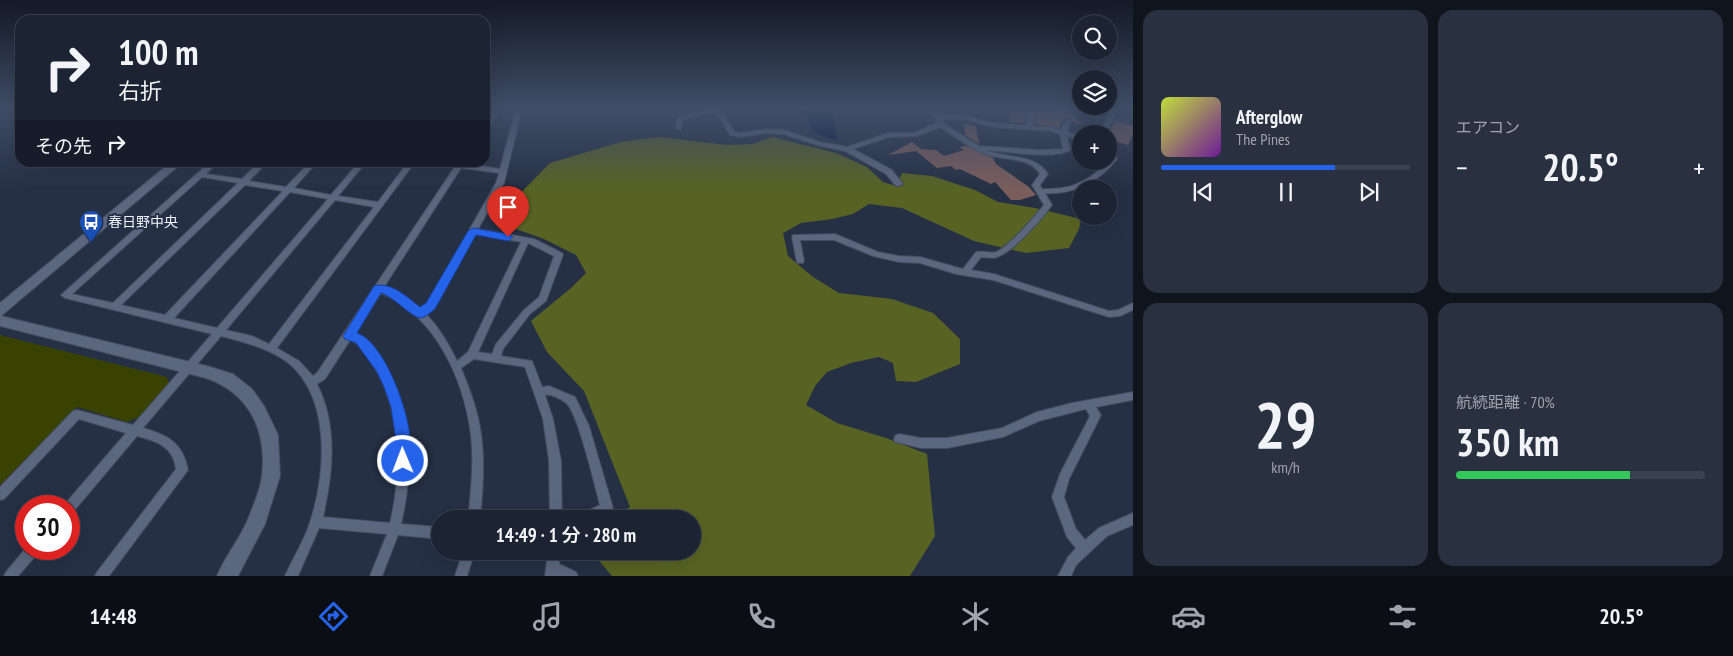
<!DOCTYPE html>
<html lang="ja">
<meta charset="utf-8">
<style>
:root{--surface:#1c2434;--page:#293040;--text:#f1f3f6;--muted:#a0a4ac;--line:#3a414f;--accent:#2563eb}
body{margin:0;font-family:"PT Sans Narrow","Noto Sans JP",sans-serif;background:var(--page);color:var(--text);height:100vh;display:flex;flex-direction:column;font-size:19px;white-space:nowrap}
*{box-sizing:border-box;margin:0}
p{font-size:16px;color:var(--muted)}
.icon{flex:none;width:28px;height:28px;fill:none;stroke:currentColor;stroke-width:2;stroke-linecap:round;stroke-linejoin:round}
.map{position:relative;flex:1;overflow:hidden}
.drawer{display:flex;flex-direction:column;gap:10px;padding:10px;background:#0f141d;width:600px}
.drawer>*{flex:none}
.hud{position:absolute;left:15px;top:15px;width:475px;height:152px;border-radius:15px;box-shadow:0 5px 20px #0002,0 0 0 1px var(--line);background:#1c2434;color:var(--text);overflow:hidden}
.controls{position:absolute;left:1072px;top:15px;display:grid;gap:10px}
.controls a{display:grid;place-items:center;width:45px;height:45px;border-radius:50%;background:var(--surface);box-shadow:0 5px 20px #0002,0 0 0 1px var(--line);font-size:25px}
.speed{position:absolute;left:15px;top:495px;display:flex;gap:10px;font-size:25px;font-weight:700;text-align:center}
.speed>*{display:grid;place-content:center;width:65px;height:65px;border-radius:50%;background:var(--surface);box-shadow:0 5px 20px #0002,0 0 0 1px var(--line);line-height:1}
.speed .limit{border:8px solid #d22;background:#fff;color:#111}
.pin{position:absolute;display:grid;place-items:center;width:42px;height:42px;color:#fff;margin:-51px -21px;border-radius:50% 50% 50% 0;rotate:-45deg;box-shadow:0 0 5px #0007}
.pin .icon{rotate:45deg}
.me{position:absolute;width:55px;margin:-28px;rotate:359deg;stroke-linejoin:round;filter:drop-shadow(0 0 4px #0008)}
.turn{display:flex;align-items:center;gap:18px;height:105px;padding:0 20px;font-size:22px}
.turn .icon{width:65px;height:65px;stroke-width:2.5}
.turn b{display:block;font-size:35px;line-height:42px}
.then{display:flex;align-items:center;height:48px;padding:0 20px;background:#0003;gap:10px;font-size:19px}
.big{font-size:38px;font-weight:600;line-height:1.1}
.drawer .tile{flex:1;display:flex;flex-direction:column;justify-content:center;gap:8px;min-width:0;padding:0 18px;border-radius:15px;background:var(--page)}
.drawer .dial{align-items:center;gap:0}
.dial b{font-size:65px;line-height:1}
.song{display:flex;align-items:center;gap:15px}
.cover{width:60px;height:60px;border-radius:8px;background:linear-gradient(135deg,hsl(70 70% 55%),hsl(280 70% 35%))}
.played{height:5px;border-radius:2px;background:linear-gradient(90deg,var(--accent) 70%,var(--line) 70%)}
.keys{display:flex;justify-content:space-around;direction:ltr}
.heat{display:flex;justify-content:space-between;align-items:center;font-size:28px;direction:ltr}
.charge{height:8px;border-radius:4px;background:linear-gradient(90deg,#34c759 70%,var(--line) 0)}
.drawer .tiles{flex:1;display:grid;gap:10px;grid-template-columns:repeat(2,1fr)}
.trip{position:absolute;left:431px;top:510px;width:270px;height:50px;border-radius:25px;background:var(--surface);box-shadow:0 5px 20px #0002,0 0 0 1px var(--line);font-weight:600;line-height:50px;text-align:center}
.tabs{display:flex;height:80px;justify-content:space-around;align-items:center;background:#0b0e15;color:var(--muted)}
.tabs .icon{width:35px;height:35px}
.tabs .on{color:var(--accent)}
.tabs b{font-size:22px;color:var(--text)}
main{display:flex;flex:1;min-height:0}
.map>svg:first-child{display:block}
.green{fill:#394200}
.forest{fill:#586323}
.water{fill:#001540}
.building{fill:#7b5d5c}
.lines{fill:none;stroke-linecap:round;stroke-linejoin:round}
.street-casing{stroke:#434c5d;stroke-width:2}
.secondary-casing{stroke:#434c5d;stroke-width:2}
.street{fill:#5b677f;fill-rule:evenodd}
.secondary{fill:#5b677f;fill-rule:evenodd}
.route{fill:#2563eb;stroke:#184099}
.labels{text-anchor:middle;stroke-width:4;stroke-linejoin:round;paint-order:stroke}
.poi-label{font-size:14px;fill:#ecf2fd;stroke:#253045;text-anchor:start}
</style>
<main>
<div class="map">
<svg width="1133" height="576" viewBox="0 0 1133 576">
<rect width="100%" height="100%" fill="#253045"/>
<path class="green" d="M0 335 167 377 169 384 139 417 127 422 77 407 0 485Z"/>
<path class="forest" d="M659 137 728 145 753 144 772 137 836 153 867 167 883 182 896 186 902 173 932 176 975 190 998 202 1035 208 1081 219 1079 229 1069 248 1026 253 974 241 902 208 869 204 853 214 832 219 801 223 783 233 788 256 813 277 839 293 892 299 933 313 960 339V364L916 382 896 381 893 363 879 357 851 363 827 372 815 386 806 405 837 423 886 438 927 454 935 536 910 576H612L591 551H692V519H610L630 507 584 391 547 352 531 321 571 288 586 273 576 255 544 239 493 221 550 163 621 142Z"/>
<path class="water" d="M807 109H832L837 140C818 136 806 132 807 109Z"/>
<path class="building" d="M1010 109H1027L1024 123 1010 122Z
M1037 109H1066L1083 125 1073 122 1070 118 1063 119 1059 128 1035 124Z
M1115 120 1133 126V134L1128 145 1110 140 1113 134H1108Z
M964 124 976 126 979 144 965 135Z
M912 142 921 149 936 150 944 156 964 150 959 147 966 146 993 158 996 164 1029 187 1036 195 1020 200H1011L995 182 991 184 960 169 956 170 951 166 937 168 916 151 888 155Z"/>
<g class="lines">
<g class="street-casing">
<path id="street" d="M495 109H501L487 129 485 130V123Z
M516 109H522L504 183 478 229 534 239 562 253 563 255 546 301 530 314 503 349 501 356 532 361 542 387 549 386 575 397 589 426 613 508 611 512 597 519H577L579 515 600 505C595 487 578 412 566 403 561 399 551 394 545 395L553 419 561 461 562 519H550L549 461 543 419 525 367 474 359 461 368C470 390 478 411 481 434 485 462 483 491 480 519H468C471 491 474 463 471 435 464 379 435 315 381 293L354 334C368 338 375 350 383 363 412 412 414 470 401 524L440 527V539L398 535 382 576H370L387 534 319 528 298 576H285C292 560 302 544 308 528 325 480 332 407 294 368 276 350 244 342 221 336L143 428C168 435 183 443 188 470L109 576H95L97 572 176 469C173 446 156 441 137 436L73 512 69 514V506H64L65 504 126 433 79 419 4 499 0 500V487L73 411 77 410 133 425 212 334 65 298 61 295 210 162H218L206 174 242 179 259 162H267L249 181 286 187 310 162H317L294 188 331 195 359 162H366L338 196 378 202 408 162H415L277 348 299 361 313 376 317 373 458 162 500 169ZM461 168 499 173 496 183 427 304 421 309 401 294 384 287ZM202 177 238 183 113 303 72 294ZM245 185 283 191 165 315 121 305ZM290 192 328 199 217 328 174 318ZM335 200 374 207 269 344 252 336 226 330ZM475 234 521 242 468 352 457 361C449 344 439 328 426 314L433 308ZM528 243 554 256 539 297 524 310 496 344 492 354 478 352ZM350 340C363 345 369 356 375 368 402 414 402 472 390 523L323 517C333 473 338 426 317 384L325 379Z
M719 109 722 111 734 132 740 133 765 129 784 130 820 142 847 147 888 133H914L936 123 935 118 923 109H930L939 115H964L993 123 1026 125 1029 109H1035L1033 126 1050 127 1061 130 1066 120H1070L1071 121 1067 132 1081 136V140L1067 136 1070 150C1055 160 1006 151 986 150 1007 159 1035 153 1048 174L1040 185 1042 189C1063 189 1076 187 1094 174 1099 170 1104 165 1109 161V150L1111 151 1117 159C1099 182 1074 195 1045 193L1052 205C1042 219 1013 252 997 257 992 259 987 257 981 257L971 270 994 274 1109 311 1118 310 1133 303V310L1120 316 1109 317 993 280 956 274 920 263 899 262 873 256 834 240H800L804 261 803 263H797L792 237 793 235 835 234 878 252 899 256 920 257 963 269 976 252C983 250 990 254 996 252 1010 246 1034 217 1044 205L1032 185 1040 174C1030 157 1003 160 987 155 969 148 955 136 940 127L917 136 889 137 853 149 892 170 903 184 899 186H896L886 174 845 151 817 145 783 134 765 133 740 137 730 135 717 113 699 115 682 120 681 129H677L676 128 677 118 698 111ZM942 119H964L993 127 1050 131 1060 134 1063 149 1040 150 979 146 943 123Z
M1112 109H1118L1106 134H1100Z
M1133 392V400L1096 407 1101 415 1069 479 1064 497 1076 529 1085 540 1099 528 1133 513V525L1107 536 1076 565 1071 576H1058L1068 557 1076 548 1067 537 1052 497 1060 474 1090 416 1086 409 1039 421 1003 437 947 448H921L895 442 894 439 895 436 899 434 921 438H947L1002 428 1037 412 1072 403Z
M26 548 40 549 38 553 18 576H4L6 572Z
M463 551H475L467 576H455Z
M548 551H560L559 564 576 572 578 576H545Z"/>
</g>
<g class="secondary-casing">
<path id="secondary" d="M171 162H183L1 316 207 366 233 374 252 389 264 406 278 435 280 476 265 524 238 576H217C225 556 240 539 248 519 253 506 261 489 262 475 267 430 249 393 206 378L0 326V303Z"/>
</g>
<use href="#street" class="street"/>
<use href="#secondary" class="secondary"/>
</g>
<linearGradient id="sky" x2="0" y2="1"><stop stop-color="#141a26"/><stop offset="0.57" stop-color="#404e68"/><stop offset="1" stop-color="#404e68" stop-opacity="0"/></linearGradient>
<rect width="1133" height="190" fill="url(#sky)"/>
<path class="route" d="M473 228 508 234 513 237 508 241 476 235 435 309C431 312 426 317 421 318 412 318 393 296 381 293L357 333C387 342 421 437 408 465L403 467 398 465 396 461V441L391 407 384 387 377 372 356 343 345 339 343 336 374 286C391 281 408 298 420 307L426 303 468 231Z"/>
<defs>
<g id="bus-pin" transform="scale(1.25)"><path d="M0 17L-7.5 6A9.5 9.5 0 1 1 7.5 6Z" fill="#1a4fb4" stroke="#253045"/><path d="M-5-6H5V4H4V6H2V4H-2V6H-4V4H-5ZM-3.5-4V0h7V-4ZM-3.5 1.2v1.5H-2V1.2ZM2 1.2v1.5H3.5V1.2Z" fill="#fff"/></g>
</defs>
<g fill-rule="evenodd">
<use href="#bus-pin" x="91" y="222"/>
</g>
<g class="labels">
<g class="poi-label">
<text x="108" y="227">春日野中央</text>
</g>
</g>
</svg>
<div class="controls">
<a><svg class="icon" aria-label="search" viewBox="0 0 24 24"><circle cx="10" cy="10" r="6"/><path d="M15 15l6 6"/></svg></a>
<a><svg class="icon" aria-label="layers" viewBox="0 0 24 24"><path d="M12 4l9 5-9 5-9-5zM3 14l9 5 9-5"/></svg></a>
<a>+</a>
<a>−</a>
</div>
<div class="speed"><div class="limit">30</div></div>
<div class="pin" style="left:508px;top:237px;background:#d93025"><svg class="icon" aria-label="arrive" viewBox="0 0 24 24"><path d="M6 21V4h12l-3 4 3 4H6"/></svg></div>
<svg class="me" style="left:403px;top:461px" viewBox="-20 -20 40 40"><circle r="17" fill="#2563eb" stroke="#fff" stroke-width="3"/><path d="M0-11L8 9 0 5-8 9z" fill="#fff"/></svg>
<div class="trip">14:49 · 1 分 · 280 m</div>
<div class="hud">
<div class="turn"><svg class="icon" aria-label="right" viewBox="0 0 24 24"><path d="M7 20v-9h11M14 6l5 5-5 5"/></svg><div><b>100 m</b>右折</div></div>
<div class="then">その先<svg class="icon" aria-label="right" viewBox="0 0 24 24"><path d="M7 20v-9h11M14 6l5 5-5 5"/></svg></div>
</div>
</div>
<section class="drawer">
<div class="tiles">
<div class="tile">
<div class="song"><i class="cover"></i><div><b>Afterglow</b><p>The Pines</p></div></div>
<div class="played"></div>
<div class="keys"><svg class="icon" aria-label="previous" viewBox="0 0 24 24"><path d="M18 5L8 12l10 7zM5 5v14"/></svg><svg class="icon" aria-label="pause" viewBox="0 0 24 24"><path d="M8 5v14M16 5v14"/></svg><svg class="icon" aria-label="next" viewBox="0 0 24 24"><path d="M6 5l10 7-10 7zM19 5v14"/></svg></div>
</div>
<div class="tile"><p>エアコン</p>
<div class="heat"><a>−</a><b class="big">20.5°</b><a>+</a></div>
</div>
<div class="tile dial"><b>29</b><p>km/h</p></div>
<div class="tile"><p>航続距離 · 70%</p><b class="big">350 km</b><div class="charge"></div></div>
</div>
</section>
</main>
<nav class="tabs">
<b>14:48</b>
<svg class="icon on" aria-label="directions" viewBox="0 0 24 24"><path d="M12 3l9 9-9 9-9-9zM9 14v-3h6M13 9l2 2-2 2"/></svg>
<svg class="icon" aria-label="music" viewBox="0 0 24 24"><path d="M9 18V5l10-2v13"/><circle cx="6" cy="18" r="3"/><circle cx="16" cy="16" r="3"/></svg>
<svg class="icon" aria-label="phone" viewBox="0 0 24 24"><path d="M5 4h4l2 5-3 2q2 4 5 5l2-3 5 2v4C11 20 4 13 5 4z"/></svg>
<svg class="icon" aria-label="climate" viewBox="0 0 24 24"><path d="M12 3v18M4 7l16 10M4 17L20 7"/></svg>
<svg class="icon" aria-label="car" viewBox="0 0 24 24"><path d="M5 17H2v-5l4-1 3-4h7l3 4 3 1v5h-3M9 17h6M6 11h13"/><circle cx="7" cy="17" r="2"/><circle cx="17" cy="17" r="2"/></svg>
<svg class="icon" aria-label="filters" viewBox="0 0 24 24"><path d="M4 7h16M4 17h16"/><circle cx="9" cy="7" r="2"/><circle cx="15" cy="17" r="2"/></svg>
<b>20.5°</b>
</nav>
